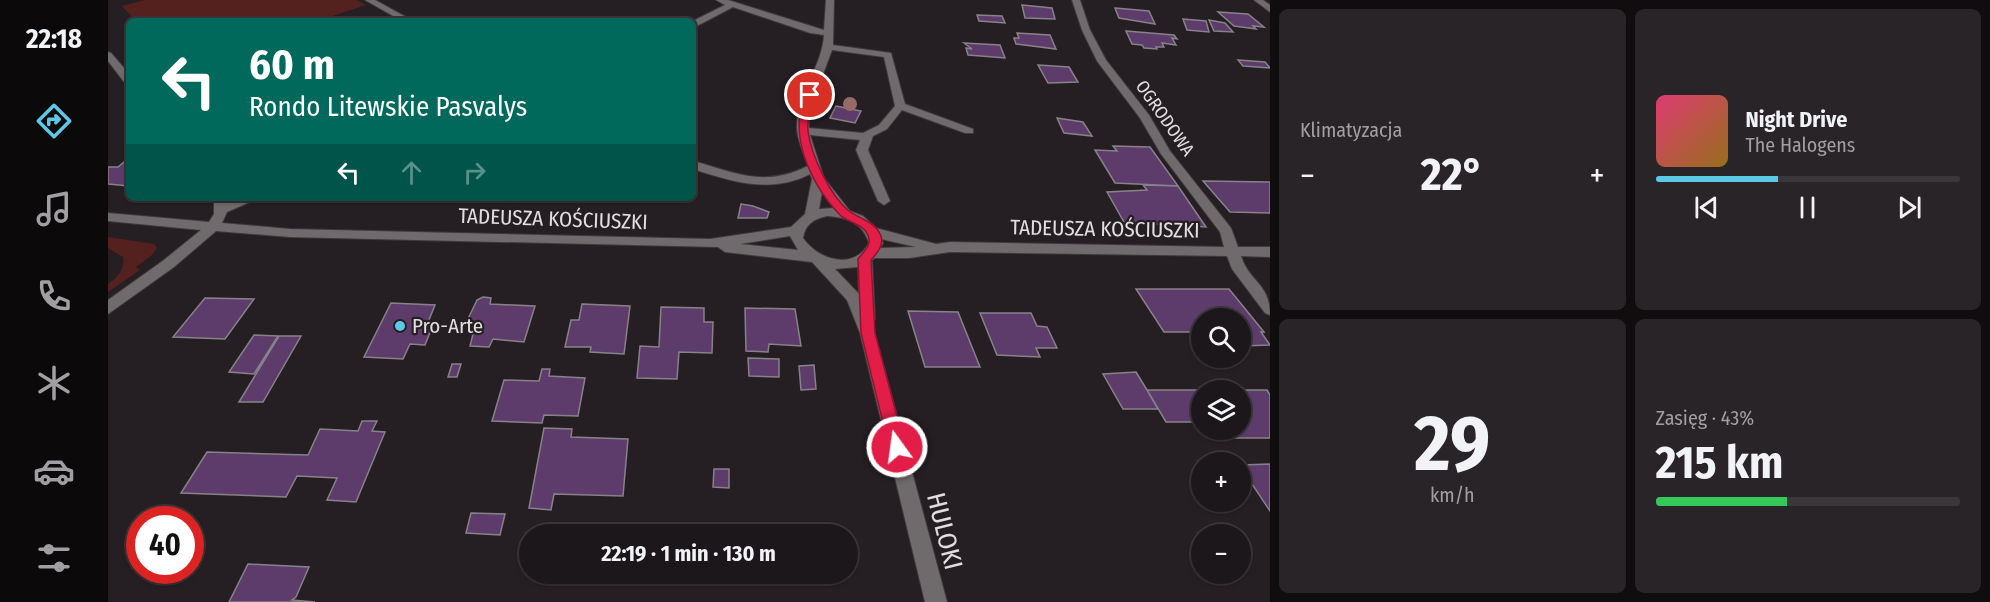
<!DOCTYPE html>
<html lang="pl">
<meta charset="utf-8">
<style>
:root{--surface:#1c171a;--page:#292427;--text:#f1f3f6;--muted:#a09fa2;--line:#3a3639;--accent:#5bc8e7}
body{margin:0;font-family:"Fira Sans Condensed",sans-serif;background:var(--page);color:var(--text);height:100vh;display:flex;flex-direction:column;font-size:22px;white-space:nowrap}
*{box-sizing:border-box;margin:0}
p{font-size:20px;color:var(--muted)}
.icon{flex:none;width:33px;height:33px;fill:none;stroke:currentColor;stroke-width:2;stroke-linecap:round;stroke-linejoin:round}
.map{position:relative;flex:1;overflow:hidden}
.side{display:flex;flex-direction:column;gap:9px;padding:9px;background:#0f0d0e;width:720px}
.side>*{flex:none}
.top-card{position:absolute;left:18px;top:18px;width:570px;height:183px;border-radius:9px;box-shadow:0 2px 4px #0004,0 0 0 2px var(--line);background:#00695c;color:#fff;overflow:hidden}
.tools{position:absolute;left:1083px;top:308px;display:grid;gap:12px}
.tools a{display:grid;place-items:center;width:60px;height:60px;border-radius:50%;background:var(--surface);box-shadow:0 2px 4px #0004,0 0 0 2px var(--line);font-size:30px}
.speed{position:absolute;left:18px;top:506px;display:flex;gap:12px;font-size:30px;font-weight:700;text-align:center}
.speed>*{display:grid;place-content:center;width:78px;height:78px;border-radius:50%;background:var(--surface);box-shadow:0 2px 4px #0004,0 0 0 2px var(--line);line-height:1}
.speed .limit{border:9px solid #d22;background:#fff;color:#111}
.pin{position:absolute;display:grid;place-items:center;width:51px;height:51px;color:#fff;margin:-26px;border:3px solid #fff;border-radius:50%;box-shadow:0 2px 6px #0007}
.me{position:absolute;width:66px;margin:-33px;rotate:346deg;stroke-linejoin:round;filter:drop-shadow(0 0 4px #0008)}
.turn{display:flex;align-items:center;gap:21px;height:126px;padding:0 24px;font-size:27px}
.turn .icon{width:78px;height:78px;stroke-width:2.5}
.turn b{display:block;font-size:42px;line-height:51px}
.lanes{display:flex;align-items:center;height:57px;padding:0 24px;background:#0003;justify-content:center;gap:30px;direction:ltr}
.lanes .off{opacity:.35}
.big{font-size:45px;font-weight:700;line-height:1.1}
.side .card{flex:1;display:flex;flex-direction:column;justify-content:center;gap:9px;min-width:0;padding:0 21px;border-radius:9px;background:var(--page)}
.side .dial{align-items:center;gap:0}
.dial b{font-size:78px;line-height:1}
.song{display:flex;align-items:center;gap:18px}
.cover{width:72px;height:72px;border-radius:9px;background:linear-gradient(135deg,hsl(340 70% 55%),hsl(40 70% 35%))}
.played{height:6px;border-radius:3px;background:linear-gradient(90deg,var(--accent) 40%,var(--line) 40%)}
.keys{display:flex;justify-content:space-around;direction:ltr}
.heat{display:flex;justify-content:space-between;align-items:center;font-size:33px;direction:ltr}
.charge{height:9px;border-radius:4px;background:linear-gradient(90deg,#34c759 43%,var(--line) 0)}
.side .tiles{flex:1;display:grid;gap:9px;grid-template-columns:repeat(2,1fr)}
.trip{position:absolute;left:411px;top:524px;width:339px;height:60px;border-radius:30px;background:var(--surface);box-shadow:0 2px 4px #0004,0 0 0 2px var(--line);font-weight:700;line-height:60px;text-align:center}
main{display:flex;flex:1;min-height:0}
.dock{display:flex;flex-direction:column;width:108px;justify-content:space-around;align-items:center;background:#0b090a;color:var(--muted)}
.dock .icon{width:42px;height:42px}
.dock .active{color:var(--accent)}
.dock b{font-size:27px;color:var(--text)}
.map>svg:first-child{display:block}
.green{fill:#54211e}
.building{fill:#5d3c6c;stroke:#868288;stroke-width:1.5}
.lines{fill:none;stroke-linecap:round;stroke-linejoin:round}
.minor-casing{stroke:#3f3a3d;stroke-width:2}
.minor{fill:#6f6b6c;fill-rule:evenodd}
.tree{fill:#976a67}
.route{fill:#e11d48;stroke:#92132f;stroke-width:1.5}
.poi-dot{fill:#5bc8e7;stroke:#251f23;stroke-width:2}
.labels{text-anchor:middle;stroke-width:4.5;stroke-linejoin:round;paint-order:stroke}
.far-street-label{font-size:18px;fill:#e1dde0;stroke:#251f23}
.street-label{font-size:21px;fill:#e1dde0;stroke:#251f23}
.poi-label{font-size:21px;fill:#e1dde0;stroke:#251f23;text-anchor:start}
.near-street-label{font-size:26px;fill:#e1dde0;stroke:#251f23}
</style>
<main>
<nav class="dock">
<b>22:18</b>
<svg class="icon active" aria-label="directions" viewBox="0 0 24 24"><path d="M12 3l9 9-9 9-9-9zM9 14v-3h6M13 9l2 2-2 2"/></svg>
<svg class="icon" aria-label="music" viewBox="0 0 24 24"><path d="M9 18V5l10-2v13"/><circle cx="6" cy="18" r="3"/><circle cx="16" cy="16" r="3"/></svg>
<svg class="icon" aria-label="phone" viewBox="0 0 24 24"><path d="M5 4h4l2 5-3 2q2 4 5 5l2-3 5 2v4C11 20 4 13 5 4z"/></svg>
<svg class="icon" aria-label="climate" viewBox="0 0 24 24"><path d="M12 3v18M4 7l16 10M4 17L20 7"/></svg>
<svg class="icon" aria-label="car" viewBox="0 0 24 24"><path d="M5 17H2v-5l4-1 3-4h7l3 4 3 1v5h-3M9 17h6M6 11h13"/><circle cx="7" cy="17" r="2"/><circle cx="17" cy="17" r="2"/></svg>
<svg class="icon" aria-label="filters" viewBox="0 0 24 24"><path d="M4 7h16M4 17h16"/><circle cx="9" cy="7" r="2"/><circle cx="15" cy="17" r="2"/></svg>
</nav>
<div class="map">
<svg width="1162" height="602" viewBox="0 0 1162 602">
<rect width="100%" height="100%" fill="#251f23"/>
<path class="green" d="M37 0H248L258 5 209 21H110L105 16 87 21H28L14 6Z
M0 237 46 244 49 248 44 255 28 267 32 270 0 292V284C10 277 17 269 15 257L0 248Z"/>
<path class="building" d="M914 5 944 8 947 19 917 18Z
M1007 8 1041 11 1047 24 1011 18Z
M1110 12 1140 14 1156 27 1145 26 1148 29 1126 26Z
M869 15 894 16 897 23 871 21Z
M1075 19 1098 21 1101 32 1079 30Z
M1101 20 1117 23 1125 32 1106 31Z
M1018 31 1066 35 1069 39 1064 38 1068 45 1054 43 1056 47H1048L1049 49 1036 48 1034 45 1024 44Z
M909 33 942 35 948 49 908 44 906 38H911Z
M856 43 892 45 897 58 860 55 858 48 864 49Z
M1130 60 1157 62 1162 68 1135 66Z
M930 65 961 67 970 82 940 83Z
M728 106 753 111 747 123 722 118Z
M949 118 975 122 984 136 956 133Z
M1005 146 1042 147 1070 186 1007 183 987 150 1009 151Z
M16 162 21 163V186L0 184V167H10Z
M1095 181 1162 182V213L1122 212Z
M1035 185 1070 186 1098 227 1016 222 999 192 1039 190Z
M633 204 645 206 661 212 659 218H630Z
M1028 289H1121L1156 332H1153L1162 345 1133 346 1132 318H1094V332H1056Z
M375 297 383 298 382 304 427 306 416 342 385 339 381 347 362 346 368 322 359 321 369 300Z
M97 298 146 299 117 339 65 337Z
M283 303 327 305 319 325H325L317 345 302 344 295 359 256 357Z
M474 304 522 306 516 354 482 352 483 347H457L463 320H471Z
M553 307 596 308V322H605L604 353 571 352 569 379 529 378 532 346 551 347Z
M637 308 687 309 693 346 661 344 660 352 638 351Z
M800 311 850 312 872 367H817Z
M872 313H923L929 326 939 327 949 348H928L932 357 889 355Z
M146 335 170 336 146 374 121 372Z
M171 336H193L155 402H131Z
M640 358 671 359V377L641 376Z
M344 364H353L349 377H340Z
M706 365 708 389 693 390 691 366Z
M434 369H442L441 376 477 378 470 416 436 415 434 423 384 421 396 380 431 381Z
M1028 372 1039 390 1050 409H1015L995 374Z
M1039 390H1090L1094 395V422H1058Z
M1132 390H1159L1162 395V438H1122L1116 429H1132Z
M254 421H269L264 431 277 432 248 502 219 500 229 478 189 476 178 497 73 493 99 452 200 455 212 429 250 431Z
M436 428 464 429 463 437 520 439 515 496 446 494 443 510 421 508Z
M1162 464V511L1144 484H1132V465Z
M606 469H621V488L605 487Z
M363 513 397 514 392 535 358 533Z
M140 564 201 567 188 597 184 600 207 602H121Z"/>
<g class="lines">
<g class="minor-casing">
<path id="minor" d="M257 0H267L305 21H294Z
M608 0H620L716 30 718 0H726L725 45 783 53 797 104 865 129V133H857L794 110 779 129 765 136 760 150 782 201 776 205 770 201 748 150 752 140 702 135 716 178 742 211 755 216 768 228 828 244 842 242 1116 247 1112 232 1053 154 1032 118 989 61 974 30 964 0H972L982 30 998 60 1041 115 1062 151 1123 228 1130 247H1162V257L1133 256C1141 282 1162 283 1162 315L1157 313 1124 269 1119 256 842 252 801 258H767L764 260 767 319 764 323 839 602H817L752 333 739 300 704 262 617 252 610 247 182 237 108 231 66 267 0 314V300L56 260 93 230 0 221V213L101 222 106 214V198H118L119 203 133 198H151L119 212 114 223 182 229 602 239 683 227 697 214 704 179 702 174C663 194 625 182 585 169V161C629 173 655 188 700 166 696 155 690 141 689 130 687 96 714 68 716 35L702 33 625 7 585 28V21L617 5ZM724 50 776 57 787 106 771 125 755 133 701 128V112ZM714 192 726 208 711 209ZM719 216C739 217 755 223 761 243 746 271 710 260 695 238 697 224 706 219 719 216ZM682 236 690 250 632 244ZM773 239 808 247 772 248 775 243ZM750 267 751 294 727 269Z
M1146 0H1155L1162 5V12Z
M0 52 3 53 21 74V84L17 83 0 61Z"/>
</g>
<use href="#minor" class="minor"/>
</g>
<circle class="tree" cx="742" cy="104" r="7"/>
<path class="route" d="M699 93 707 95C703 107 699 118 700 131 703 155 722 196 741 211 753 220 767 221 773 236 776 246 769 253 763 260L767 333 797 447 795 453 789 455 783 453 781 447 753 333 750 259C756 251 764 246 760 235 755 223 739 223 731 214 703 184 678 133 699 93Z"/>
<circle class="poi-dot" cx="292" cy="326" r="6"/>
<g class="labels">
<g class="far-street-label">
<text transform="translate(1057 118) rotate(55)" y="6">OGRODOWA</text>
</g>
<g class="street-label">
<text transform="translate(445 219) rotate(2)" y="7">TADEUSZA KOŚCIUSZKI</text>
<text transform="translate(997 229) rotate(1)" y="7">TADEUSZA KOŚCIUSZKI</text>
</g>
<g class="poi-label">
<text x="304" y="333">Pro-Arte</text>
</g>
<g class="near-street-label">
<text transform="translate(837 531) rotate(76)" y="9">HULOKI</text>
</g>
</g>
</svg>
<div class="tools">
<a><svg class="icon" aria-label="search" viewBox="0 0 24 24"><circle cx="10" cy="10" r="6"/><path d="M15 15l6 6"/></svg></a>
<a><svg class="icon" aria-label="layers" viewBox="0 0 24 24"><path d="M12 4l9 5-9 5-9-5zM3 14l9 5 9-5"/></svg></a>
<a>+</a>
<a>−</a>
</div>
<div class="speed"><div class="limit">40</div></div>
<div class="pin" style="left:702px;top:95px;background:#d93025"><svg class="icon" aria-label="arrive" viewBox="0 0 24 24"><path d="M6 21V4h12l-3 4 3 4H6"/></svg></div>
<svg class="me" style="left:789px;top:447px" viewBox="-20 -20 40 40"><circle r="17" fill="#e11d48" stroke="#fff" stroke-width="3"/><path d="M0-11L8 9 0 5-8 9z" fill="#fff"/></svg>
<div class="trip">22:19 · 1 min · 130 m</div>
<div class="top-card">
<div class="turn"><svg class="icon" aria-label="left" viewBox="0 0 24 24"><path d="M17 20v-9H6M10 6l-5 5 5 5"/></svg><div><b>60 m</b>Rondo Litewskie Pasvalys</div></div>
<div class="lanes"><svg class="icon" aria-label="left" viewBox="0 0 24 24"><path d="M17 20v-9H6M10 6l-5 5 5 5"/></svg><svg class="icon off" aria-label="ahead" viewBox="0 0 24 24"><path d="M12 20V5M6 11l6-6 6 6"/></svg><svg class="icon off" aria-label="right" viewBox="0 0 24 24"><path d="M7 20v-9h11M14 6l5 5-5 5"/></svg></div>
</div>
</div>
<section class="side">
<div class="tiles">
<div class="card"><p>Klimatyzacja</p>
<div class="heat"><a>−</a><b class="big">22°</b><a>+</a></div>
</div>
<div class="card">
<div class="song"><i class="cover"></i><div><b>Night Drive</b><p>The Halogens</p></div></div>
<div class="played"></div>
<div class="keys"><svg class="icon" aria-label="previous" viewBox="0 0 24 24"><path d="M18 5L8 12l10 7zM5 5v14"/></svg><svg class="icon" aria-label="pause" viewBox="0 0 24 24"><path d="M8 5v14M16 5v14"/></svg><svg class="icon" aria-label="next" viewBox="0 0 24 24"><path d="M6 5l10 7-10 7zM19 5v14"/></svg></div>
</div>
<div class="card dial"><b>29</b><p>km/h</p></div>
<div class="card"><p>Zasięg · 43%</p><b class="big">215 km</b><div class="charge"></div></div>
</div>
</section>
</main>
